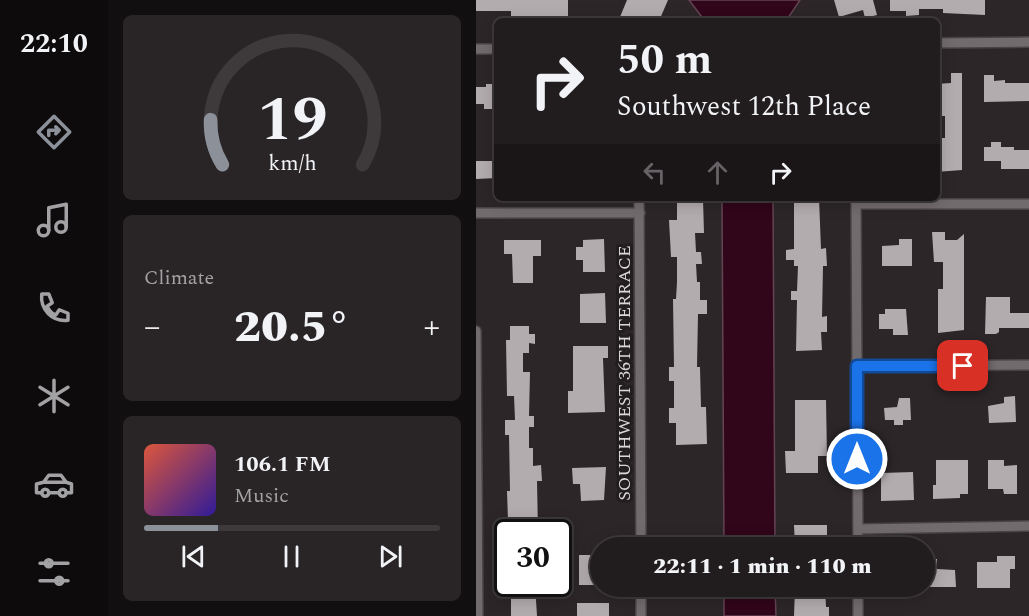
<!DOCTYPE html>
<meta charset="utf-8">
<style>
:root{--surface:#211c1e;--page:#292527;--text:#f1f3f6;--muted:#a2a1a4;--line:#3e3a3c;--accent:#8c9099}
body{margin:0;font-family:Spectral,serif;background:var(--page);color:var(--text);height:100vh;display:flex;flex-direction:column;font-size:22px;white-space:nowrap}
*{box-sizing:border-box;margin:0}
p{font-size:20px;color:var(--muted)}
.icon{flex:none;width:33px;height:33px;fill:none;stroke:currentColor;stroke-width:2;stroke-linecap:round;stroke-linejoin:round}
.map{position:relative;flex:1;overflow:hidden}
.side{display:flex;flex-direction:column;gap:15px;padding:15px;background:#120f10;width:368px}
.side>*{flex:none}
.banner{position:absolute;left:18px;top:18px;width:446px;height:183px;border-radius:9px;box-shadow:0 3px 15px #0003,0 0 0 2px var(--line);background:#211c1e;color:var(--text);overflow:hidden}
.speed{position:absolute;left:18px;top:519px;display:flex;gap:12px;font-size:30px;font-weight:700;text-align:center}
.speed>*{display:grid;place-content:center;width:78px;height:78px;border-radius:50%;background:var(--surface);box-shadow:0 3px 15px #0003,0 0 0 2px var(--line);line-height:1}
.speed .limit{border:3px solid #111;border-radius:9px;background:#fff;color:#111}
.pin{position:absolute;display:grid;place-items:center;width:51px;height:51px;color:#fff;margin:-26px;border-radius:12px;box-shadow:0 3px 9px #0006}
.me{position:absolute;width:66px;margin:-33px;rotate:0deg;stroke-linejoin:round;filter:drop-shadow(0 0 4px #0008)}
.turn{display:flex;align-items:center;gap:21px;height:126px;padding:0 24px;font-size:27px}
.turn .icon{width:78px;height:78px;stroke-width:2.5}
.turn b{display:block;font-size:42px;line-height:51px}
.lanes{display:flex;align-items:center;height:57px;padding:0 24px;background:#0003;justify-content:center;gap:30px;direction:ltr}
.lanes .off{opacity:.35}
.big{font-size:45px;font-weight:800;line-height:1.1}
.side .tile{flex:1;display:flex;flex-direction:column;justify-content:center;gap:9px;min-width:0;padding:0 21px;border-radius:9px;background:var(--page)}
.side .dial{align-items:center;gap:0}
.dial svg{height:156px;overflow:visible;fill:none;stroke:var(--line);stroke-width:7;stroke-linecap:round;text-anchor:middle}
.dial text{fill:var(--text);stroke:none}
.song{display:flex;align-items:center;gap:18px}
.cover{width:72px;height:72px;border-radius:9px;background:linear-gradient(135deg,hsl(10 70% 55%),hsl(250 70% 35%))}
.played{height:6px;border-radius:3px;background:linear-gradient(90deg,var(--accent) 25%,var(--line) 25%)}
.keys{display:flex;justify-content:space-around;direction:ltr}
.heat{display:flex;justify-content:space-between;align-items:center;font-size:33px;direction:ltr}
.trip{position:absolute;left:114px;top:537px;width:345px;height:60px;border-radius:30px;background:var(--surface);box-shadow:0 3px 15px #0003,0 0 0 2px var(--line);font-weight:800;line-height:60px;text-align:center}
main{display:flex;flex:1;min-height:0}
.menu{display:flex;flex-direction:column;width:108px;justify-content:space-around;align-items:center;background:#0d0b0c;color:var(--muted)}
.menu .icon{width:42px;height:42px}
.menu .on{color:var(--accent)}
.menu b{font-size:27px;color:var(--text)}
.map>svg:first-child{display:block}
.water{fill:#31051a;stroke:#644453;stroke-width:1.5}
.building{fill:#b3acae}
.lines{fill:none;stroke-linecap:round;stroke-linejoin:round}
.street-casing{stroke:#484345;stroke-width:12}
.street{stroke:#726b6e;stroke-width:9}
.route-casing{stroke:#114b97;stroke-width:15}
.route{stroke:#1a73e8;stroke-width:10}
.labels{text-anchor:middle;stroke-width:6;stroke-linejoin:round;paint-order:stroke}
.street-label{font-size:18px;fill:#dbd8d9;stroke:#221d1f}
</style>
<main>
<nav class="menu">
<b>22:10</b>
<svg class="icon on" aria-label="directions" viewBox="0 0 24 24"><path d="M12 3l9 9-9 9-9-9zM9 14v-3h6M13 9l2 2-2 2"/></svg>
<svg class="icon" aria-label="music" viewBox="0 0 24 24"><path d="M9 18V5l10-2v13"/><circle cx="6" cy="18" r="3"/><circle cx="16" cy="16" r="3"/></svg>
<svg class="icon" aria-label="phone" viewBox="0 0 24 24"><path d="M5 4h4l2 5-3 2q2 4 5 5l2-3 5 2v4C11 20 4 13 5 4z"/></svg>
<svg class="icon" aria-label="climate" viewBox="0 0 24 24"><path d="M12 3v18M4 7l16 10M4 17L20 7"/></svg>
<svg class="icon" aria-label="car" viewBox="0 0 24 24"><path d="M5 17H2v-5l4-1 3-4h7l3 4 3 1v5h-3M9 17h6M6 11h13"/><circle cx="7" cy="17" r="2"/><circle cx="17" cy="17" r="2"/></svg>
<svg class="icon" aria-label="filters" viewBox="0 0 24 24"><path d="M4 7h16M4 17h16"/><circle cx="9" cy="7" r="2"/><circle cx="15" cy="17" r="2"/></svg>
</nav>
<section class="side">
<div class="tile dial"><svg viewBox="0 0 100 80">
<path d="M14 69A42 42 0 1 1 86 69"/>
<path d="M14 69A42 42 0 0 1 8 46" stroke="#8c9099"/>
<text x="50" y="56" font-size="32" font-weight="700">19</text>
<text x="50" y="72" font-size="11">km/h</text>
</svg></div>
<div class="tile"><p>Climate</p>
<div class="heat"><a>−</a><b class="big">20.5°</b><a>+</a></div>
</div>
<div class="tile">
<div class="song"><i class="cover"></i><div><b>106.1 FM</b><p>Music</p></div></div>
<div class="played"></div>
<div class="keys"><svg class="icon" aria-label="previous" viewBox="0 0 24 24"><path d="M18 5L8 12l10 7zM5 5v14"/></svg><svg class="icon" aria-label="pause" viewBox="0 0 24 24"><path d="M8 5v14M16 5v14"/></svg><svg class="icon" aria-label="next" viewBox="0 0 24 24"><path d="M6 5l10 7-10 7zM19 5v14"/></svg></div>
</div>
</section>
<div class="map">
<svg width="554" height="616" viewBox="0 0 554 616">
<rect width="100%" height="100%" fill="#2c2628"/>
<path class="water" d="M213 0H324L310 21H229Z
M246 198H297L299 547H248Z
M248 587H299L300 616H248Z"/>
<path class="building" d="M0 0H92V16H35V11H0Z
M151 0H192L183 21 164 17 162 21H154L144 17Z
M358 0H397L401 15 389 18 387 10 363 17Z
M414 0H509V15L467 13V9H443V15L430 16V11H414Z
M475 73H486V170L460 172V138H469V116H460V84L475 83Z
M508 75H518V81L529 80V83H554V101L508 102Z
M10 84H21V109H8V104H0V87H10Z
M515 142H525V147H538V150H554V169H525V161H508V147H515Z
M0 161H21V178L0 179Z
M318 198H343L345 249 350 248 351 266H347L346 317 351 316V332H345L346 350 320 351 321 300H315V291H321L322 266H318V260H310V250L318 249Z
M227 199 228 233H219L220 252H225L226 264H220L221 282H224V300H231V314H222L221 367H224L225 407H230L231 444 200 445V423H193V408H198V381H193V367H198L197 299H200L201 282V257H195L193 220H201V200Z
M456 232H469V240H481L488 234V330L462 333V289H467V262H458Z
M128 239 129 272H107V260H100V247H107V240Z
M423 239H436V266H406V246L423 245Z
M28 240H65V256H57V283H37L36 254H28Z
M129 293 130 323H104V294Z
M510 297H534V313H554V328H523V332L520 334H509Z
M409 309H430L432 335H417V329H403V314H409Z
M34 326H53V334H59V344L53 343V353H47V372H54L53 416H58V427H53V448H57V466L65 465 66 481H61L62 532H38L37 521H32L31 491H34L33 435H29V420H39L38 396H31L30 340H34Z
M97 346H132V358H127L129 412 92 413V391H97Z
M539 396 540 422 513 423 512 406 528 403V397Z
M423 398H434L435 420H427V425H418V420H409L408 408 421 407Z
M319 400H350L351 456H342V473H310L309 451H319Z
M460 460H492V494H484V498L457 499V485H460Z
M512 460H528V466L541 465V494H528L527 489H512Z
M130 467 128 500 105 501 104 484H97L96 468Z
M437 472 438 500 405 501V473Z
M318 525H351V548H319Z
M103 555H124V585H103Z
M521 556H539V569H534V588H501V562H521Z
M451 559H461V569L479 570 480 587H451Z
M35 584H59L61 616H35Z
M319 586H349L350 607H353V616H318Z
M101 603H133V616H101Z"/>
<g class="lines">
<g class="street-casing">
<path id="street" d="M460 43 554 42
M0 49H21
M163 198 165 548
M380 198 382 548
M380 204H554
M0 213H164
M0 331 2 616
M381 366 554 365
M382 529 554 526
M382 586V616
M165 616V586"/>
</g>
<use href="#street" class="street"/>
</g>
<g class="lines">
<g class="route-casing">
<path id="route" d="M381 459V366H487"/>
</g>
<use href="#route" class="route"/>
</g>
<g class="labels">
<g class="street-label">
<text transform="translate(148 373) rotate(-90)" y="6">SOUTHWEST 36TH TERRACE</text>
</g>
</g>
</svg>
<div class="speed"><div class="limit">30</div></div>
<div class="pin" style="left:487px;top:366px;background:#d93025"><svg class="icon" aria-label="arrive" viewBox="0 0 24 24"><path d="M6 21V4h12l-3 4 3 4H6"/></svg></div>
<svg class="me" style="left:381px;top:459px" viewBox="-20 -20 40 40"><circle r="17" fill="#1a73e8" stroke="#fff" stroke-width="3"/><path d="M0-11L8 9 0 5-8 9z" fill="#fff"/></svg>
<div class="trip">22:11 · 1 min · 110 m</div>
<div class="banner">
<div class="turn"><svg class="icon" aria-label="right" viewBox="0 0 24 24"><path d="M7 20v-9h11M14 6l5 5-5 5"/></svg><div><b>50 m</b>Southwest 12th Place</div></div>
<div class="lanes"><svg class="icon off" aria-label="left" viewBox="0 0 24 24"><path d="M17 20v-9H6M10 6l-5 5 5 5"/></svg><svg class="icon off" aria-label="ahead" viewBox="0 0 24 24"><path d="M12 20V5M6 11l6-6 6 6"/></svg><svg class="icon" aria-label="right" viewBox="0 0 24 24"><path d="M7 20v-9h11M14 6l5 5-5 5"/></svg></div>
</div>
</div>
</main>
